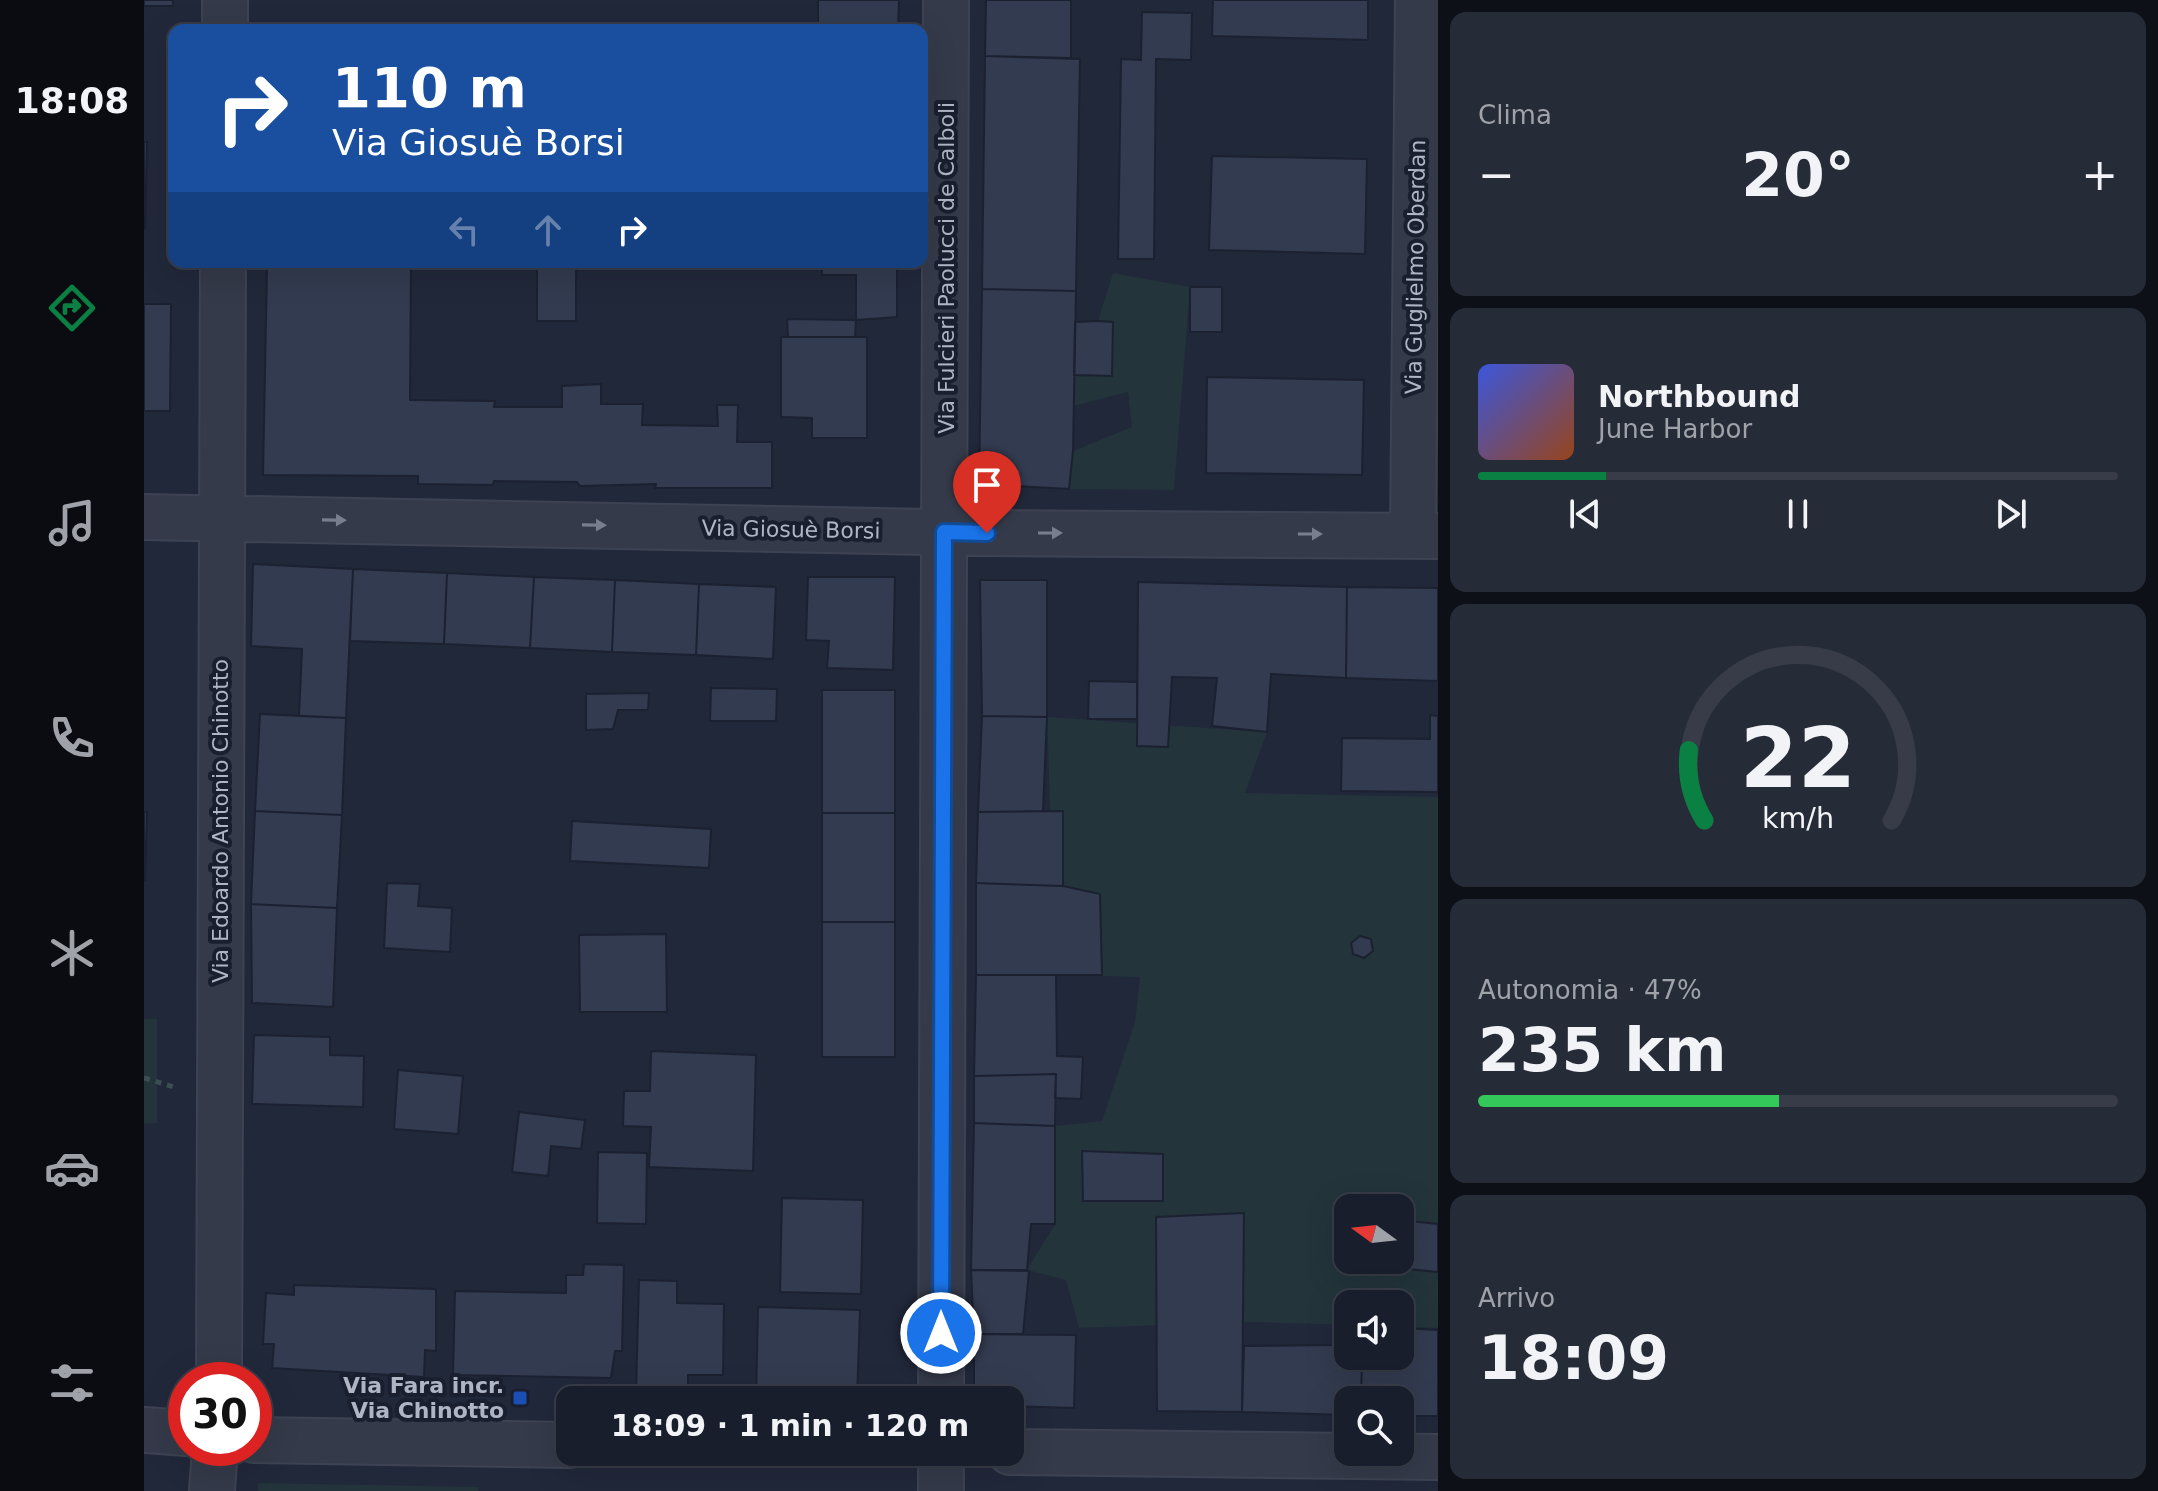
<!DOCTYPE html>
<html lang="it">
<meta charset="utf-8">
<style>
:root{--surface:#191e2c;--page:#262b38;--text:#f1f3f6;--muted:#9fa2a9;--line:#373c48;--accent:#0b8043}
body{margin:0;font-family:"DejaVu Sans",sans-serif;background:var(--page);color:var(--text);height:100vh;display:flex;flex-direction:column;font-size:30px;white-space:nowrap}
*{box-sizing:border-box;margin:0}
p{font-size:26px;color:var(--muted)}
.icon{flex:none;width:44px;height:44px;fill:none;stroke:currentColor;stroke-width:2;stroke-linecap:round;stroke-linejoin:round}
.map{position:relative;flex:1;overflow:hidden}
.side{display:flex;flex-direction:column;gap:12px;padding:12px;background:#0e1018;width:720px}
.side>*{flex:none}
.top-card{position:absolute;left:24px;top:24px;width:760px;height:244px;border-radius:16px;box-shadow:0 8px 32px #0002,0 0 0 2px var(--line);background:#1a4fa0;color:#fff;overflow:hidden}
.needle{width:52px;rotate:285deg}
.tools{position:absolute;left:1190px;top:1194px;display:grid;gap:16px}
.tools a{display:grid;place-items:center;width:80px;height:80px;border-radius:16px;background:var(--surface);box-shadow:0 8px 32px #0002,0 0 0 2px var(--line);font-size:40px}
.speed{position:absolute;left:24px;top:1362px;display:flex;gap:16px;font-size:40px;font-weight:700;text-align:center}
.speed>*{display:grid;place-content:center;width:104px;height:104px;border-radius:50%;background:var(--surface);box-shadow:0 8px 32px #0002,0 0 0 2px var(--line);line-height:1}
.speed .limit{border:12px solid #d22;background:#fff;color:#111}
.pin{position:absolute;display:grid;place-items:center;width:68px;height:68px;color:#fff;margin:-82px -34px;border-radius:50% 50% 50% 0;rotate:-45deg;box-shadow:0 0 8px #0007}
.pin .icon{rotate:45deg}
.me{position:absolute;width:88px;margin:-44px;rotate:0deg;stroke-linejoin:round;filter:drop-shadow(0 0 6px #0008)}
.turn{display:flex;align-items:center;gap:28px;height:168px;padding:0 32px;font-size:36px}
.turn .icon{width:104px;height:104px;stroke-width:2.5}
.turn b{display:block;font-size:56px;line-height:68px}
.lanes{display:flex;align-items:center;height:76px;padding:0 32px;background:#0003;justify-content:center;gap:40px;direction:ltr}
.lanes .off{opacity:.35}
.big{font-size:60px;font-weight:700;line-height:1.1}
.side .widget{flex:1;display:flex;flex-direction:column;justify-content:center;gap:12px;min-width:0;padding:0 28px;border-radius:16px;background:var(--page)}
.side .dial{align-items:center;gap:0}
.dial svg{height:208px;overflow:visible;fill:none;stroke:var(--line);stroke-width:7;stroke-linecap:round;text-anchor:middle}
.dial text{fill:var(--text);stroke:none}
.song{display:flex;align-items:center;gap:24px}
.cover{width:96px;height:96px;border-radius:12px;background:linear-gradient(135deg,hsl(230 70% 55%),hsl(20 70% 35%))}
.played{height:8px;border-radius:4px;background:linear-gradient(90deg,var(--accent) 20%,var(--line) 20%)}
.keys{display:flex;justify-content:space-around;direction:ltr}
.heat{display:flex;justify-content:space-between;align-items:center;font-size:44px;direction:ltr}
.charge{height:12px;border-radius:6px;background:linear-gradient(90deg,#34c759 47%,var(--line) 0)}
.trip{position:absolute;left:412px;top:1386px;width:468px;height:80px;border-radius:16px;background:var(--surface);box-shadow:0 8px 32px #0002,0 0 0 2px var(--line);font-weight:700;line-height:80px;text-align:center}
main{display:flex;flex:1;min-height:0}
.tabs{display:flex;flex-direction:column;width:144px;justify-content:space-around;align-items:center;background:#0a0c12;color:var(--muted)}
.tabs .icon{width:56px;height:56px}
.tabs .active{color:var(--accent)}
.tabs b{font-size:36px;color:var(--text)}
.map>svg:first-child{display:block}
.green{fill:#23343b;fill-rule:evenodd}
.building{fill:#333b50;stroke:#1c2131;stroke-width:2}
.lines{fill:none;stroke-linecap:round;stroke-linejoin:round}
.street-casing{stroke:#3e4353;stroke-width:48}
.path{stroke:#3c4e53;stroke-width:5;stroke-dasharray:6 6;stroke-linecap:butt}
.street{stroke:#353a4a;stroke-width:44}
.oneway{fill:#797e8e}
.route-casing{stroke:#114b97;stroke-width:20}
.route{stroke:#1a73e8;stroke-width:14}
.transit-dot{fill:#1a4fb4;stroke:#1a1f2f;stroke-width:3}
.labels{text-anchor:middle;stroke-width:8;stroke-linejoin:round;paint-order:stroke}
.street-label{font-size:22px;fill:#b0b5c6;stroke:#1a1f2f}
.poi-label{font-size:22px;font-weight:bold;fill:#b0b5c6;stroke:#1a1f2f;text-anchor:end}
</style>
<main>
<nav class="tabs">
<b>18:08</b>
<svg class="icon active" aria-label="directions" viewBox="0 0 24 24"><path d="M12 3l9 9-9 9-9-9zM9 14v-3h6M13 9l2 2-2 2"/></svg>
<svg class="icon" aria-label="music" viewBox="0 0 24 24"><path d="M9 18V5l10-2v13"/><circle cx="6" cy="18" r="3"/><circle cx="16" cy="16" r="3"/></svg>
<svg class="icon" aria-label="phone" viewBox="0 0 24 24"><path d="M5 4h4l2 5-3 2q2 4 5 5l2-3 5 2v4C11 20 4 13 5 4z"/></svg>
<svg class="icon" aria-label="climate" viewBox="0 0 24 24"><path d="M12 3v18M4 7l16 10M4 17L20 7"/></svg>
<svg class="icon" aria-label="car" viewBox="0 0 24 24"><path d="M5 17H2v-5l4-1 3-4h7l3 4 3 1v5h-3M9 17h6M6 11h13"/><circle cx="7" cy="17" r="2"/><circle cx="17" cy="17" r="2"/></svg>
<svg class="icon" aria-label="filters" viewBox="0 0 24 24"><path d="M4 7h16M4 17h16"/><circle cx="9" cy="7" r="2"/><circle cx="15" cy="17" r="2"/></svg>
</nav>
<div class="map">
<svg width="1294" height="1491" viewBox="0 0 1294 1491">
<rect width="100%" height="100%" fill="#21283a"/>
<path class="green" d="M969 273 1046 287 1030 490 925 489 929 451 988 427 984 392 929 406 930 375H968L969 323 954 321Z
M903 717 1123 732 1101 793 1294 797V1328L1256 1327V1304H1204V1325L1111 1322 935 1328 922 1280 883 1270 911 1224V1126L958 1121 991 1022 996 977 912 975ZM1204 1208H1256V1260H1204Z
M0 1019H13V1123L0 1124Z
M114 1483 335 1487 334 1491H114Z"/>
<path class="building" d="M0 0H29V6H0Z
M674 0H755L754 30H674Z
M842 0H927V58L841 56Z
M1069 0H1224V40L1068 36Z
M998 12 1048 13 1047 60 1012 59 1010 259H974L977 59 997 60Z
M841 56 936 59 932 291 838 289Z
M0 142H3L1 229H0Z
M1068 156 1223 159 1221 254 1065 250Z
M214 262H432V321H393V267L267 266 266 400 351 401 350 407H418V386L457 384V404H499L498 425 574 426 573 405H594L593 442H628V488H511L512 484 436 486 433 482 350 481 349 485 274 484V476L119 475 123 267 214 268Z
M678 262H753V317L712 320V275H678Z
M1046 287H1078V332H1046Z
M838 289 932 291 929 451 925 489 835 484Z
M0 304H27L26 411H0Z
M643 319 712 320 711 337H644Z
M954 321 969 322 968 376 930 375 931 322Z
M637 337H723V438H668V418L637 417Z
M1063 377 1220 380 1218 475 1062 473Z
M109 564 209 569 202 718 155 716 158 649 107 646Z
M209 569 303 573 300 644 206 641Z
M303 573 390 577 386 648 300 644Z
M390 577 471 580 468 652 386 648Z
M664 577H751L749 670 683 668 685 641 662 640Z
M471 580 555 584 552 655 468 652Z
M836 580H903V717L838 716Z
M994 582 1203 587 1202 678 1127 674 1123 732 1068 726 1073 678 1028 677 1024 747 993 746Z
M555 584 632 587 629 659 552 655Z
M1203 587 1294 588V681L1202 678Z
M945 681 993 682V719H944Z
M567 688 633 689 632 721H566Z
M678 690H751V813H678Z
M505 693 504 710H474L469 729 442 730V694Z
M116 714 202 718 198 815 111 811Z
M1286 715 1294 716V792L1197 791 1198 738 1286 739Z
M838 716 903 717 899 811 834 812Z
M111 811 198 815 193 908 107 904Z
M919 811V886L832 883 834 812Z
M0 812H3L1 880H0Z
M678 813H751V922H678Z
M428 821 567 829 565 868 426 861Z
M243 883 276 884 274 906 308 908 306 952 240 948Z
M832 883 919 886 956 894 958 975H832Z
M107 904 193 908 189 1007 108 1003Z
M678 922H751V1057H678Z
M522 934 523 1012H436L435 935Z
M1216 936 1227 939 1229 951 1220 958 1209 954 1207 943Z
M832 975H912L913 1056 939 1057 937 1099 911 1098 912 1074 830 1076Z
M110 1035 186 1037V1055L220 1056 219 1107 108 1104Z
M507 1051 612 1055 609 1171 505 1167 507 1127 479 1126 480 1091H506Z
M254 1070 319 1076 314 1134 250 1129Z
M912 1074 911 1126 830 1123V1076Z
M375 1112 441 1120 437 1149 407 1146 404 1176 368 1172Z
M830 1123 911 1126V1224H887L883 1270H827Z
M938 1151 1019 1154V1201H939Z
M454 1152 503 1153 502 1224 453 1223Z
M638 1198 719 1200 717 1294 636 1292Z
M1100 1213 1098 1412 1013 1411 1012 1217Z
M1256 1220 1294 1224V1272L1201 1263 1204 1223V1260H1256Z
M440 1264 480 1265 478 1351H471L467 1378 309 1375 311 1291 422 1293V1275H439Z
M827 1270 885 1271 879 1334H830Z
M495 1280 533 1281V1303L580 1304 579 1375H544V1392L492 1391Z
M150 1285 292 1289V1351L281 1350 280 1377 128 1368 130 1344H119L122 1293 150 1295Z
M614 1307 716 1310 713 1400H612Z
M1190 1326 1204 1327V1356H1218L1217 1400H1204V1415L1098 1412 1100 1346 1190 1345Z
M1256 1328 1294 1330V1416H1256V1400H1217L1218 1356H1256Z
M830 1334 932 1335 930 1408 866 1406V1400H830Z"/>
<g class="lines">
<g class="street-casing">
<path id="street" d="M81 30V0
M0 517 837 533 1294 536
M1269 535 1274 0
M75 1380 79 262
M797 1400 802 0
M0 1430 42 1433
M110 1440 426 1445
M866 1452 1294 1457
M68 1491 71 1448
M797 1491V1452"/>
</g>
<path class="path" d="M0 1078 30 1087"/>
<use href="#street" class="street"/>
</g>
<defs><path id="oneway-solid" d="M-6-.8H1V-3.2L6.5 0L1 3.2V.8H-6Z" transform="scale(2)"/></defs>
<g class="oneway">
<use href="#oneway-solid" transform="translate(190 520) rotate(1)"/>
<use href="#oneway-solid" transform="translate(450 525) rotate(1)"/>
<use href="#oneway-solid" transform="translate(906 533)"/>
<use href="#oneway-solid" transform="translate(1166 534)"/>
</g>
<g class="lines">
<g class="route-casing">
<path id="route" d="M797 1333 800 532 843 533"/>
</g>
<use href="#route" class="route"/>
</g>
<rect class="transit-dot" x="368" y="1390" width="16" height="16" rx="4"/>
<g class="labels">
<g class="street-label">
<text transform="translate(1271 267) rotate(-89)" y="8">Via Guglielmo Oberdan</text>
<text transform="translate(802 268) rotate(-90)" y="8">Via Fulcieri Paolucci de Calboli</text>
<text transform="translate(647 529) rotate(1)" y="8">Via Giosuè Borsi</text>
<text transform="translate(76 821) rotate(-90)" y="8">Via Edoardo Antonio Chinotto</text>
</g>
<g class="poi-label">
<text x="360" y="1393">Via Fara incr.<tspan x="360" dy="25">Via Chinotto</tspan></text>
</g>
</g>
</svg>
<div class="tools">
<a><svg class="needle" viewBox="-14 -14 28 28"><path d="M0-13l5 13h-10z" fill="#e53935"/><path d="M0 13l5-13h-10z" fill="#9fa2a9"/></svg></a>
<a><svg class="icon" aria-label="sound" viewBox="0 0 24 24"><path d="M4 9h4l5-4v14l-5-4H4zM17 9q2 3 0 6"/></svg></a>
<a><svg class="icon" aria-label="search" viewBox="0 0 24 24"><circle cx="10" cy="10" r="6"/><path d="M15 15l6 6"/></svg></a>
</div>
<div class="speed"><div class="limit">30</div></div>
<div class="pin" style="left:843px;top:533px;background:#d93025"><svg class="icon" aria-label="arrive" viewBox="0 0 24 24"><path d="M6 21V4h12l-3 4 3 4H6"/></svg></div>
<svg class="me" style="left:797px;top:1333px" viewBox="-20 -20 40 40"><circle r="17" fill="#1a73e8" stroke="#fff" stroke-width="3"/><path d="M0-11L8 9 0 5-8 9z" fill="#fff"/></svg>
<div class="trip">18:09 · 1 min · 120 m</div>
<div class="top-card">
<div class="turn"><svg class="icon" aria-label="right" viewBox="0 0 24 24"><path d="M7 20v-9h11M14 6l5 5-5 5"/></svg><div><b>110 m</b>Via Giosuè Borsi</div></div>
<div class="lanes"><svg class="icon off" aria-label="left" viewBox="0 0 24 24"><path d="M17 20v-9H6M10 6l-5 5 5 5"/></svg><svg class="icon off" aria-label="ahead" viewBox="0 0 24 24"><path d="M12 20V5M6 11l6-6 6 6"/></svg><svg class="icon" aria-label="right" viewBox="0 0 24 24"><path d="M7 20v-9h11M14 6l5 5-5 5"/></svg></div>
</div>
</div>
<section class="side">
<div class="widget"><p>Clima</p>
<div class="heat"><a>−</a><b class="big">20°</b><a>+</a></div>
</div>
<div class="widget">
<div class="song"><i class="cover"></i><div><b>Northbound</b><p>June Harbor</p></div></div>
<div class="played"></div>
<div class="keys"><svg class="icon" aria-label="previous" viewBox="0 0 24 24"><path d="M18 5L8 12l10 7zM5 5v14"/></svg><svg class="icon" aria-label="pause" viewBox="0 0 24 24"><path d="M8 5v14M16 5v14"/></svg><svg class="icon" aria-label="next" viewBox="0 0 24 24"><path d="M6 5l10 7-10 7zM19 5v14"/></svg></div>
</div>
<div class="widget dial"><svg viewBox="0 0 100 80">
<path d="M14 69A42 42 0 1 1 86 69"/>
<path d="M14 69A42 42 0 0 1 8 42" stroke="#0b8043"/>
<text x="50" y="56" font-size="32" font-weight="700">22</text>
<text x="50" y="72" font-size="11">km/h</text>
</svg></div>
<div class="widget"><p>Autonomia · 47%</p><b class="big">235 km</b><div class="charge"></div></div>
<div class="widget"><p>Arrivo</p><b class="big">18:09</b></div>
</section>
</main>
